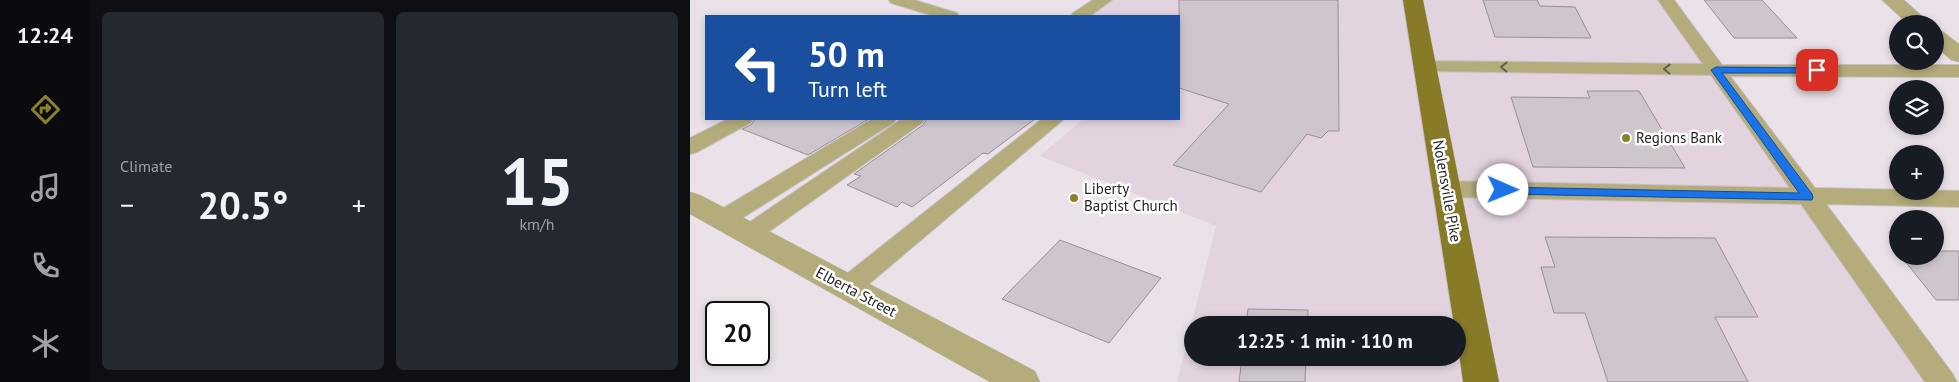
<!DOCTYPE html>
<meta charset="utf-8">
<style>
:root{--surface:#171b24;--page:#242831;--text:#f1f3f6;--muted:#9ea1a6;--accent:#8d8027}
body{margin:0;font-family:"PT Sans",sans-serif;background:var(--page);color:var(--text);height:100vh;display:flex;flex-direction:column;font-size:19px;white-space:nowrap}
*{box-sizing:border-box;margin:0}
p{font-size:16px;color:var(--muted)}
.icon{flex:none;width:28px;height:28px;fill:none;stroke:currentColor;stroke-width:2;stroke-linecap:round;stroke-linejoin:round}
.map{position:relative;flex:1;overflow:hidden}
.details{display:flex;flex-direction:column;gap:12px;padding:12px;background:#0d0f14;width:600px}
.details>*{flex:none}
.top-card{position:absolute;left:15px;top:15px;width:475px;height:105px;border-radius:0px;box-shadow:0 2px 8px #0003;background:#1a4fa0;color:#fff;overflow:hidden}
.controls{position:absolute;left:1199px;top:15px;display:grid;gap:10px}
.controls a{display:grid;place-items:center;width:55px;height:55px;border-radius:50%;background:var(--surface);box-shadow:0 2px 8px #0003;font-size:25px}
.speed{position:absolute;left:15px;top:301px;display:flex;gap:10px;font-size:25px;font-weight:700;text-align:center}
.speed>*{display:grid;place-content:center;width:65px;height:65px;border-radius:50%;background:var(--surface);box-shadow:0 2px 8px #0003;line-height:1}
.speed .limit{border:2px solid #111;border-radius:8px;background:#fff;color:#111}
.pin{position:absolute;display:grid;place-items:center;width:42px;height:42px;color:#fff;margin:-21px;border-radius:10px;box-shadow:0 2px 8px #0006}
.me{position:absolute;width:55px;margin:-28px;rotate:91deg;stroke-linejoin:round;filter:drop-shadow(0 0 4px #0008)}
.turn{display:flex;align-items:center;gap:18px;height:105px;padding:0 20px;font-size:22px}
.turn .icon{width:65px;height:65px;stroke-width:2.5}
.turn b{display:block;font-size:35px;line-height:42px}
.big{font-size:38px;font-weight:800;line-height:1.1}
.details .widget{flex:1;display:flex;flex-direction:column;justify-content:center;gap:8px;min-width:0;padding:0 18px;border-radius:8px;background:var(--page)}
.details .dial{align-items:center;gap:0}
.dial b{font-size:65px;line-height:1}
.heat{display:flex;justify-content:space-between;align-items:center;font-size:28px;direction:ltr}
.details .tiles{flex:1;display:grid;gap:12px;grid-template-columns:repeat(2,1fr)}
.trip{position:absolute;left:494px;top:316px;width:282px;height:50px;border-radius:25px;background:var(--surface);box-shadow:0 2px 8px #0003;font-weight:800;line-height:50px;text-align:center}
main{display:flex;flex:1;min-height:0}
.menu{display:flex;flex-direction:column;width:90px;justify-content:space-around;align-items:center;background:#090b0e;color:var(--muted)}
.menu .icon{width:35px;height:35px}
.menu .selected{color:var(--accent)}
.menu b{font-size:22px;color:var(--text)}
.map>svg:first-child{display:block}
.built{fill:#e2d3de;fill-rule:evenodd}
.building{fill:#cec6cc;stroke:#989096}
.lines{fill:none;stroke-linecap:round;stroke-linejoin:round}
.service-casing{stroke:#c7bfc5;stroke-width:2}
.minor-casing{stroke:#c7bfc5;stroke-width:1}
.primary-casing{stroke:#c7bfc5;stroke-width:1}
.service{fill:#b4ac7a;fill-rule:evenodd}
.minor{fill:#b4ac7a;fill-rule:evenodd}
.primary{fill:#877b28;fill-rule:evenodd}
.oneway{stroke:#65604b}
.route{fill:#1a73e8;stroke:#114b97}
.poi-dot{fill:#8d8027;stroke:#fff;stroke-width:2}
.labels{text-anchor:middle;stroke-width:5;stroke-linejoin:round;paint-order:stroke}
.poi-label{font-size:15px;fill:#252224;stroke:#fff;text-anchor:start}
.street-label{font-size:15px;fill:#252224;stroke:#fff}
</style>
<main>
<nav class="menu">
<b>12:24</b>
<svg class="icon selected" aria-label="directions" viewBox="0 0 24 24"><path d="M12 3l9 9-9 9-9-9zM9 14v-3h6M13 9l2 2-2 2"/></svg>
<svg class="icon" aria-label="music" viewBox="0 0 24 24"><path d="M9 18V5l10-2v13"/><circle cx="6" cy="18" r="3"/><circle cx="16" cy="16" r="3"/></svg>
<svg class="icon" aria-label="phone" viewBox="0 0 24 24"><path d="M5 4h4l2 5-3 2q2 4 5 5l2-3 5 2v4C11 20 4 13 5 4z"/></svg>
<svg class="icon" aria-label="climate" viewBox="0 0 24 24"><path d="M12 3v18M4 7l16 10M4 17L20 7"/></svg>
</nav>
<section class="details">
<div class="tiles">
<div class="widget"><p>Climate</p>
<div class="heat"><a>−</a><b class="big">20.5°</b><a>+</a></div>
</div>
<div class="widget dial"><b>15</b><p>km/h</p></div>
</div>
</section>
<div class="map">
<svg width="1269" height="382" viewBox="0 0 1269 382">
<rect width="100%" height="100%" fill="#eae2e8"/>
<path class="built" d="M414 0H977L1254 382H487L526 226 350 156 393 119H489V16H390ZM502 325H768V358H502Z"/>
<path class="building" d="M489 0H648L649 131H638L631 138 617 134 571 192 483 165 539 104 489 88Z
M793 0H847L850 6 885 7 901 38 805 37Z
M1014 0H1072L1107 38H1044Z
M897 91H949L995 168 843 167 821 97 900 98Z
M65 119H179L118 155 52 129 61 125Z
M237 119H345L298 154 293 153 222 207 212 202 207 207 157 185 171 176 164 174 233 125Z
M855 237 1025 238 1068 317H1025L1058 382H918L895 313H864L851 267H865Z
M370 240 471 278 419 343 312 299Z
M1245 251H1269V300H1246L1211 256H1245Z
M558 309 618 310V325H556Z
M552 358H616L615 382H549Z"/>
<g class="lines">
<g class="service-casing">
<path id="service" d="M199 0H224L267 13 269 16H244L201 3Z
M403 0H422L400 16H381L383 13Z
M968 0H984L1032 65H1269V77L1040 76 1125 188 1269 191V207L1136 204 1262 373 1267 382H1235L1111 204 756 197 748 194 745 189 748 184 756 181 1100 188 1021 75 734 71 728 70 725 66 728 62 734 61 1013 64Z
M38 119H63L60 123 7 152 0 154V138Z
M182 119H206L203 123 41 225 33 227 25 225 21 219 25 213Z
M212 119H235L232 123 67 240 59 243 51 240 47 234 51 228Z
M352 119H374L167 294 158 297 149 294 145 287 149 280Z"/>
</g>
<g class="minor-casing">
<path id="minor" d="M1192 0H1214L1241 24H1218Z
M1245 29 1252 31 1269 44V62L1261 60 1245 46Z
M0 192 10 195 345 371 350 382H300L0 214Z"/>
</g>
<g class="primary-casing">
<path id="primary" d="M713 0H733L809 382H773L768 346V325H764Z"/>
</g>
<use href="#service" class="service"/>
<use href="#minor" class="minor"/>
<use href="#primary" class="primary"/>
</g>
<defs><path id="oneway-chevron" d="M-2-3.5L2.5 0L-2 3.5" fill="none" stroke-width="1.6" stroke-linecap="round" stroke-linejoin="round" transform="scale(1.25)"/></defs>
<g class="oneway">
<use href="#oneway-chevron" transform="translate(814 67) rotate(-179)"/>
<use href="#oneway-chevron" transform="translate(977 69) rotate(-179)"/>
</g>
<path class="route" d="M1026 67 1130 68 1132 70 1127 73H1032L1122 194 1123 197 1122 200 813 194 807 190 813 187 1109 193 1021 70Z"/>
<g class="poi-dot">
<circle cx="936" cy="138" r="5"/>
<circle cx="384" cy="198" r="5"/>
</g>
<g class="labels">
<g class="poi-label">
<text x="946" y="143">Regions Bank</text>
<text x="394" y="194">Liberty<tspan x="394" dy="17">Baptist Church</tspan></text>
</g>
<g class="street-label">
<text transform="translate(757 191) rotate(80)" y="5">Nolensville Pike</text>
<text transform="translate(166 292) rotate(28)" y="5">Elberta Street</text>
</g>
</g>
</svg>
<div class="controls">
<a><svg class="icon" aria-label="search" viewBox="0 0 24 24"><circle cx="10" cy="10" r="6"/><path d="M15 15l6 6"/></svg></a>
<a><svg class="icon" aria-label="layers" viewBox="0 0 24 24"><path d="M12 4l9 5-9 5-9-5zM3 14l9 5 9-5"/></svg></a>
<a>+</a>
<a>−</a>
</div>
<div class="speed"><div class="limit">20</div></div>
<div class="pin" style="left:1127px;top:70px;background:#d93025"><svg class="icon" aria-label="arrive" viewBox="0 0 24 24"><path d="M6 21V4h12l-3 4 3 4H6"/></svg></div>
<svg class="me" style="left:813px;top:190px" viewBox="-20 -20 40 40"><circle r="19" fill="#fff"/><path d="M0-13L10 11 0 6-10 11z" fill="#1a73e8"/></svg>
<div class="trip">12:25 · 1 min · 110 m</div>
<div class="top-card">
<div class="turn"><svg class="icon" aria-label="left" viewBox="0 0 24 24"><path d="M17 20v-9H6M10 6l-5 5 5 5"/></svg><div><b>50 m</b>Turn left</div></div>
</div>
</div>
</main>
